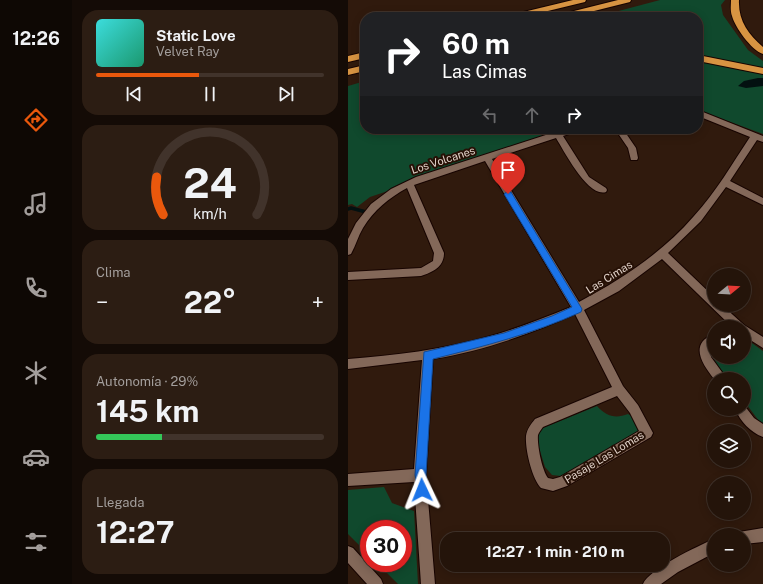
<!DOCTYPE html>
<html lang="es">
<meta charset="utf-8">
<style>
:root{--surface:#24140a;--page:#2c1d13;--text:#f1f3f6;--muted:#a39e9c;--line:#41332b;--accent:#ea580c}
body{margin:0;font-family:"Public Sans",sans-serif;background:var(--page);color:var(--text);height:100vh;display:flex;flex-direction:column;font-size:15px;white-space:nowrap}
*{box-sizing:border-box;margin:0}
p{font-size:13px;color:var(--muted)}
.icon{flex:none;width:22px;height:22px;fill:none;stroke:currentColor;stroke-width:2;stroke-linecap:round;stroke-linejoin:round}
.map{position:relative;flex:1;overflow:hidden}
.drawer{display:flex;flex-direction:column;gap:10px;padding:10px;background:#140b06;width:276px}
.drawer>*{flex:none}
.guide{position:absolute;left:12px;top:12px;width:343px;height:122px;border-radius:16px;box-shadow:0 2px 10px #0003,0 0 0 1px var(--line);background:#202124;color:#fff;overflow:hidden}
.needle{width:26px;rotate:72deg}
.buttons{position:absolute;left:359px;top:268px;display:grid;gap:8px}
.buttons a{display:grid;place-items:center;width:44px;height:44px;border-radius:50%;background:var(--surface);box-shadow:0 2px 10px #0003,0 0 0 1px var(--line);font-size:20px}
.speed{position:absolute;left:12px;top:520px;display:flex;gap:8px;font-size:20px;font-weight:700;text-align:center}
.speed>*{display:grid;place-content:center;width:52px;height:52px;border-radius:50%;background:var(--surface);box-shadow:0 2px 10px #0003,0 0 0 1px var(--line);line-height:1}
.speed .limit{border:6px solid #d22;background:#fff;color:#111}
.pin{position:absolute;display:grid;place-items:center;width:34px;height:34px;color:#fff;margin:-41px -17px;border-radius:50% 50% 50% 0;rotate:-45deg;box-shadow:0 0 4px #0007}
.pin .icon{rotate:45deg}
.me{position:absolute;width:44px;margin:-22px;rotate:358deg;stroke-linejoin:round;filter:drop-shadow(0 0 3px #0008)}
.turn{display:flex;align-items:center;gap:14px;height:84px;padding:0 16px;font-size:18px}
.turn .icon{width:52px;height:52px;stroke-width:2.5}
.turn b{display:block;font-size:28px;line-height:34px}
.lanes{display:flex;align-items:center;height:38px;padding:0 16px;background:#0003;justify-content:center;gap:20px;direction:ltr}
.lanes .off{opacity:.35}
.big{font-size:30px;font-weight:700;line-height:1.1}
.drawer .tile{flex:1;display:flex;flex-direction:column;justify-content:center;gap:6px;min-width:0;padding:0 14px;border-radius:16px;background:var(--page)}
.drawer .dial{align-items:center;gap:0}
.dial svg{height:104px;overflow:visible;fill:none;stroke:var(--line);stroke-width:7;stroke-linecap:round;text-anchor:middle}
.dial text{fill:var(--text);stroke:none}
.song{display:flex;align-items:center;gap:12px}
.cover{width:48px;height:48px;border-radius:6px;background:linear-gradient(135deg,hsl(180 70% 55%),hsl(160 70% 35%))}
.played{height:4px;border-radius:2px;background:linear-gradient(90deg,var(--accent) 45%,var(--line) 45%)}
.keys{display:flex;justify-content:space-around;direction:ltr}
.heat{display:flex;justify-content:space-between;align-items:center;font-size:22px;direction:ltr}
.charge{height:6px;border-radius:3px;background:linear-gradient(90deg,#34c759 29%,var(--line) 0)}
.trip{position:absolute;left:92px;top:532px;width:230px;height:40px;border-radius:16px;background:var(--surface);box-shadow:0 2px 10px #0003,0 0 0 1px var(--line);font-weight:700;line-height:40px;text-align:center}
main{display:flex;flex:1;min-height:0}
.dock{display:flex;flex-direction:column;width:72px;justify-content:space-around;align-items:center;background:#0e0804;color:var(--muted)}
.dock .icon{width:28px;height:28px}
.dock .selected{color:var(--accent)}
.dock b{font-size:18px;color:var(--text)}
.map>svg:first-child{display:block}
.green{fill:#10492d}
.water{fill:#031010}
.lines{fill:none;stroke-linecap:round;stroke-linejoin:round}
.stream{stroke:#031010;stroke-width:3.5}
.street-casing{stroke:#170400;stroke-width:2}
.highway-casing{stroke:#170400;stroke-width:2}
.street{fill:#836859;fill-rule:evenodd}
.highway{fill:#d89442;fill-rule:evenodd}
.route{fill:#1a73e8;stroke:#114b97}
.labels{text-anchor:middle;stroke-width:4;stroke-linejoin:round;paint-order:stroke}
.street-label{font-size:11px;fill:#e1d2c9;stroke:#261005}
</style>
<main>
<nav class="dock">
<b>12:26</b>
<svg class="icon selected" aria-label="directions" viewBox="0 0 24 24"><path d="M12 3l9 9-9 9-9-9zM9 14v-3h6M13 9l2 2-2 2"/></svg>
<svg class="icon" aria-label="music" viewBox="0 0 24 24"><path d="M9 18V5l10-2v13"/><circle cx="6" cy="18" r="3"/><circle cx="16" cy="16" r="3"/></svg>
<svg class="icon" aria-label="phone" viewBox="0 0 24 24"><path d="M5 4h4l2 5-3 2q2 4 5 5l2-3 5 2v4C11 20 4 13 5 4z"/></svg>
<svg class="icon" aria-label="climate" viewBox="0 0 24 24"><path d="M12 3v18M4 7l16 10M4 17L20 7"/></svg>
<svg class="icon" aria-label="car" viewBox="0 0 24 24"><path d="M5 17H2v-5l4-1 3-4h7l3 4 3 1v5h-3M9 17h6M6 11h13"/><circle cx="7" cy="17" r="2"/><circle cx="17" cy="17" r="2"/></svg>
<svg class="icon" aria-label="filters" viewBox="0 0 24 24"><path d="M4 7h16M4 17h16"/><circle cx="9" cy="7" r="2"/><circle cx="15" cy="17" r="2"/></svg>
</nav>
<section class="drawer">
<div class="tile">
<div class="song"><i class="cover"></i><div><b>Static Love</b><p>Velvet Ray</p></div></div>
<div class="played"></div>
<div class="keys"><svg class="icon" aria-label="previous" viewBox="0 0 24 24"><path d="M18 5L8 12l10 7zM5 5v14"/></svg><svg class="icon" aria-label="pause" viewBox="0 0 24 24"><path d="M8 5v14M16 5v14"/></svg><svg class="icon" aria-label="next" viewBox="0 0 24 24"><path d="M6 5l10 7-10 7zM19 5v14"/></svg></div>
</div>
<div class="tile dial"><svg viewBox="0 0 100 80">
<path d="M14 69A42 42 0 1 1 86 69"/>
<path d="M14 69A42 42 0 0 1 9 40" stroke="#ea580c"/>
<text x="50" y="56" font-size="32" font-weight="700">24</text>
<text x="50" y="72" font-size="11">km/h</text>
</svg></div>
<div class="tile"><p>Clima</p>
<div class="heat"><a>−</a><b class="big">22°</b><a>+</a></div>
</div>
<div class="tile"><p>Autonomía · 29%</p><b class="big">145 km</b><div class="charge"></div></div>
<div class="tile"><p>Llegada</p><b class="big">12:27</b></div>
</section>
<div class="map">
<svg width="415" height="584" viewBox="0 0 415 584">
<rect width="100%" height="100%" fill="#301a0d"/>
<path class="green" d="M312 0H377L373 5 375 15 400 50 415 61V134L350 110V17H248Z
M17 81V129H224L22 197 9 207 4 204 0 205V86Z
M401 341 415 351V424L411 421 396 401V379H379L362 353 363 347 366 346V357H396V342Z
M249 406C258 416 267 419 280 414L285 417 292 428 289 434 213 476 204 475 197 467 187 435 190 430Z
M36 487 44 503 66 511 70 584H50L29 563H55V529H21V555L0 534V490Z"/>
<path class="water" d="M410 78H415V86L398 88 390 86 396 81Z"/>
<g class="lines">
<path class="stream" d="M0 209 3 208 18 212"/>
<g class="street-casing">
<path id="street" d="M350 110 415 136V142L409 140 382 181 415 198V205L378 187 353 221 320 253 366 297V305H374L396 325 415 337V348L396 336V327H384L314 259 271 291 236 310 275 386 290 405 305 433 303 437 219 486 205 491 193 488C184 479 177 449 178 436 179 429 183 424 187 419L264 387 227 314C182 334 135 351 85 359L78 475 87 584H73L66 482 0 486V474L66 469 74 360 0 369V359C47 355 94 350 139 337 168 329 196 318 223 307L137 161 66 185 96 253C96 267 85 272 73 276L0 280V272L73 268 85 261 86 253 59 188C41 198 26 210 15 228 10 236 8 245 3 254L0 255V239L8 223 23 204 43 189 68 177 207 132 218 129H231L230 131 215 136 241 177 258 188 259 190 258 192C240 198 216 151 208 138L144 159 231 302C274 279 314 253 346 216 368 192 384 164 402 137L350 116ZM269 396 282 413 291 431 212 477 205 479 200 478C194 470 189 445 190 435 191 432 193 430 195 427Z
M267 129H275L288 148 290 158 289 160H283L280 148Z
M366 334V345L362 348 363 357 379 379H366C355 365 340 344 366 334Z
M396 405 406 418 415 424V437C402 432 393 422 387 409H396Z
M415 528V542L396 544V535H390L391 532Z
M366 539V553L330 572 313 584H295C301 569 350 546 366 539Z
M0 546 5 548 33 579 35 584H19L0 563Z"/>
</g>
<g class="highway-casing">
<path id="highway" d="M225 0H238L237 2 175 17H162L163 15Z
M270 0H283L282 2 222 17H209L210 15Z
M383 0H391C390 20 400 34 415 47V54C403 50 387 27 384 16 382 10 383 5 383 0Z
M17 52V58L0 62V56Z
M350 55 415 68V74L350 61Z
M17 65V71L0 75V69Z"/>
</g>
<use href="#street" class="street"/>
<use href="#highway" class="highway"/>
</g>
<path class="route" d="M160 191 163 192 234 309 233 312C184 334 137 346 85 359L78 475 79 490 78 494 74 496 70 494 67 475 76 352 156 333 204 316 224 307 156 194Z"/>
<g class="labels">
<g class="street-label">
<text transform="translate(95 160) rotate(-18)" y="4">Los Volcanes</text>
<text transform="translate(261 277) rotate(-32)" y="4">Las Cimas</text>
<text transform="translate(256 457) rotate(-31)" y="4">Pasaje Las Lomas</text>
</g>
</g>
</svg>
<div class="buttons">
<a><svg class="needle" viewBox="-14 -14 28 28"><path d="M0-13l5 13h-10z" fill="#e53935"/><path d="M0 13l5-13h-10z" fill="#a39e9c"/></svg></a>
<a><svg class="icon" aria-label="sound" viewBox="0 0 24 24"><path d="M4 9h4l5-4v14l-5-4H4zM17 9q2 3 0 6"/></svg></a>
<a><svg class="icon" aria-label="search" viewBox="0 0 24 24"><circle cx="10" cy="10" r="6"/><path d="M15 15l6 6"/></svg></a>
<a><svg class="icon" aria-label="layers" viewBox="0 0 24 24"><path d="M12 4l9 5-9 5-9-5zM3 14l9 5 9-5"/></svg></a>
<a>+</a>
<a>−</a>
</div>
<div class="speed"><div class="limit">30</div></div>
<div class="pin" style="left:160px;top:194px;background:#d93025"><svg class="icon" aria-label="arrive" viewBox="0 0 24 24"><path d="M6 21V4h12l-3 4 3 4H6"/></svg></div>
<svg class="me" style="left:74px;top:490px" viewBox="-20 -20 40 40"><path d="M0-17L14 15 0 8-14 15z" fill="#1a73e8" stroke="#fff" stroke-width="4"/></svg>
<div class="trip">12:27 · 1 min · 210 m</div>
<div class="guide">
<div class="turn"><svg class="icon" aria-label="right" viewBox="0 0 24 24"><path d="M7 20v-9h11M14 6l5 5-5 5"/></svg><div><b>60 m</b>Las Cimas</div></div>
<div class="lanes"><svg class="icon off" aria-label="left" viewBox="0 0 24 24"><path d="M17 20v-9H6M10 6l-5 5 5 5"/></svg><svg class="icon off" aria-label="ahead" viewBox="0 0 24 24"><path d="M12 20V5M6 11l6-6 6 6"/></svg><svg class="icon" aria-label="right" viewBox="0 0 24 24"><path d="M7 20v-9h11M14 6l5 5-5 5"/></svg></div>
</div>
</div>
</main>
